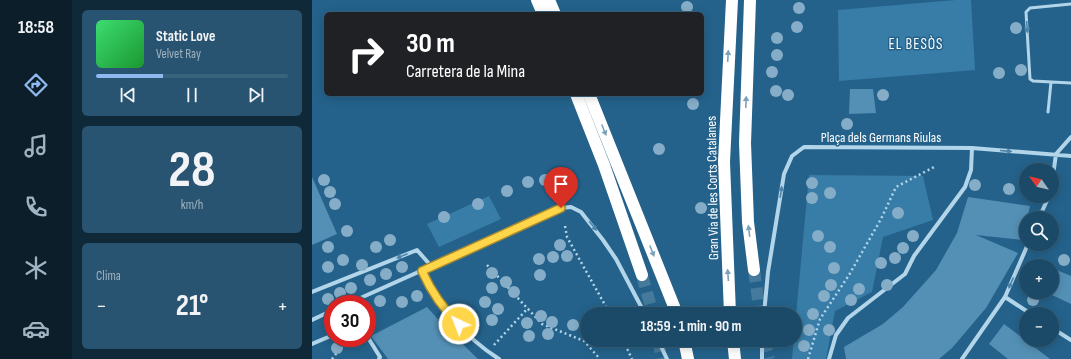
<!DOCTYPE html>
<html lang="es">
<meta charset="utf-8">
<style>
:root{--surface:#1b4a68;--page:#285471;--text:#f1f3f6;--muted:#a0b3c0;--line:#39627c;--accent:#90b9f0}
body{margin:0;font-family:"Sofia Sans Condensed",sans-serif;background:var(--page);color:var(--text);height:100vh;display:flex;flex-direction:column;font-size:15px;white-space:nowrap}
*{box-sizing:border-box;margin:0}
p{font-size:13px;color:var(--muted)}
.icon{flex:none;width:22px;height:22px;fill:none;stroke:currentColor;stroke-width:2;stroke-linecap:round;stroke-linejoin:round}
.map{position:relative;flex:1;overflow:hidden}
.sheet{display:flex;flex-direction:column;gap:10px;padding:10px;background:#0f2939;width:240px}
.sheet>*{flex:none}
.guide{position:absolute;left:12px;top:12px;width:380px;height:84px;border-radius:6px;box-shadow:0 2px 10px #0003,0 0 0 1px var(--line);background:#202124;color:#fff;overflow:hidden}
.needle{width:26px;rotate:304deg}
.controls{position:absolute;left:707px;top:163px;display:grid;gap:8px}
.controls a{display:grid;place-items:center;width:40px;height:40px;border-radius:50%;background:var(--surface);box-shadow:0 2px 10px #0003,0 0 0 1px var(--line);font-size:20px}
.speed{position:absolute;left:12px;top:295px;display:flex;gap:8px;font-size:20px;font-weight:700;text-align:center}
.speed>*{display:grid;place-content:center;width:52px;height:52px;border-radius:50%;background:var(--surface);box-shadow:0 2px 10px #0003,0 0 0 1px var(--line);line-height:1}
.speed .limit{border:6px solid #d22;background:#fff;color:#111}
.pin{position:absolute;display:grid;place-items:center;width:34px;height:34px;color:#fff;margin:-41px -17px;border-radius:50% 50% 50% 0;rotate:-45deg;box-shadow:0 0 4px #0007}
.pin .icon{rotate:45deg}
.me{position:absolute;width:44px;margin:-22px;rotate:317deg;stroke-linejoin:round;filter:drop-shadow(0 0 3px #0008)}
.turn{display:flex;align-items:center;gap:14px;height:84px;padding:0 16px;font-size:18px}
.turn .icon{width:52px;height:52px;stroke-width:2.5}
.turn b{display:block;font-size:28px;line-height:34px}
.big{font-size:30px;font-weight:700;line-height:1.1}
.sheet .widget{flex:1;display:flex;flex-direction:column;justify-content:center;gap:6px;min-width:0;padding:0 14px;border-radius:6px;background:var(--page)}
.sheet .dial{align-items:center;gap:0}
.dial b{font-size:52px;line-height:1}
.song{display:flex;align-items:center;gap:12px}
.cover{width:48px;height:48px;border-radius:6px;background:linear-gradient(135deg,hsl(140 70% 55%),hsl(130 70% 35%))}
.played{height:4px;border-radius:2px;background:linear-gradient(90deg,var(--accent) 35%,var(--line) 35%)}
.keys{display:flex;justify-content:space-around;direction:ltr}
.heat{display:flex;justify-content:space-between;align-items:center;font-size:22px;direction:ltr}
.trip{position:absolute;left:268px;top:307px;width:222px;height:40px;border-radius:20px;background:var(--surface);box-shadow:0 2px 10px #0003,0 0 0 1px var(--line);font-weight:700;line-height:40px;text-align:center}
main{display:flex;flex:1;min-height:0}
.menu{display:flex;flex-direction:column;width:72px;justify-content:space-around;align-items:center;background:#0b1e2a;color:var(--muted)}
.menu .icon{width:28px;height:28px}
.menu .selected{color:var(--accent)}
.menu b{font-size:18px;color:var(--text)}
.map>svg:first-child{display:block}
.green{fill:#387da7}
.building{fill:#5490b5}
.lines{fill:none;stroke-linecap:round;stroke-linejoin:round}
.highway-tunnel{stroke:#457a9c;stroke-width:12;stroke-dasharray:12 6;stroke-linecap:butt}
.path{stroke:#b2d5ea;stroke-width:2.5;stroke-dasharray:2 3;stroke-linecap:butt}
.lane{stroke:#b2d5ea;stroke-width:3}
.street{stroke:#b2d5ea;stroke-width:4}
.highway{stroke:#fff;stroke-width:12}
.tree{fill:#86adc7}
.oneway{fill:#4f84a8}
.oneway2{fill:#7ca1b9}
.route-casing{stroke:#a68a30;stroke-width:10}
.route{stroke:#ffd54a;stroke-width:7}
.labels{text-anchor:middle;stroke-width:3;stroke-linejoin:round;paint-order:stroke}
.street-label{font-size:14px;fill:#fff;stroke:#24628b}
.neighbourhood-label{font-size:15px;letter-spacing:1px;fill:#fff;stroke:#24628b}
</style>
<main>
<nav class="menu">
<b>18:58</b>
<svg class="icon selected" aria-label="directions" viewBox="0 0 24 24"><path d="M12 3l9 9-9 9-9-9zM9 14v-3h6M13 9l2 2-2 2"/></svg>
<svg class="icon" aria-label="music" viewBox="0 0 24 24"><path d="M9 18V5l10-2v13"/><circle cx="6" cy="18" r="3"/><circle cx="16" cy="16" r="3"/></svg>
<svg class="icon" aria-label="phone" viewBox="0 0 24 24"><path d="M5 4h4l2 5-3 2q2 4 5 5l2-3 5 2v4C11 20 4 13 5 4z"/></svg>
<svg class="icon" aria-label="climate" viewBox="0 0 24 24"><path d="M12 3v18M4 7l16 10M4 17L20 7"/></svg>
<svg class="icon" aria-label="car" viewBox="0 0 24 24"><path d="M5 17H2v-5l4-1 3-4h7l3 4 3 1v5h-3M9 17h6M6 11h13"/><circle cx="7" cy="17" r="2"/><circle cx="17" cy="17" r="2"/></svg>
</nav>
<section class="sheet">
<div class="widget">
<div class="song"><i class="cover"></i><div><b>Static Love</b><p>Velvet Ray</p></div></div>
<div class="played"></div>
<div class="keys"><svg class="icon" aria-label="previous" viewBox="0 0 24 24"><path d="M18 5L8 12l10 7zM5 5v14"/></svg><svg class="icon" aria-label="pause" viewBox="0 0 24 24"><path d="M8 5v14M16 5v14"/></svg><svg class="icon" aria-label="next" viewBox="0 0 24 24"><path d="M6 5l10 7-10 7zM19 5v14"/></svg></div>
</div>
<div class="widget dial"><b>28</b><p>km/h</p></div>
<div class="widget"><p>Clima</p>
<div class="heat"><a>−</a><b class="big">21°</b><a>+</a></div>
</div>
</section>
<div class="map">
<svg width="759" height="359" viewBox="0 0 759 359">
<rect width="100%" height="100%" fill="#24628b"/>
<path class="green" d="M644 0H659L663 70 527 81 526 10Z
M497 175 611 176 621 220 571 237 560 292 523 311 514 359H480Z
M177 196 189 219 127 247 115 224Z"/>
<path class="building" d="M538 89H561L564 113 537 114Z
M0 177 25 234 0 245Z
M656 197 718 206 710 240 664 235 706 253 674 308 640 348 627 359H534L532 347 571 324 591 307 624 270 645 233Z
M740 268 759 276V304L740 295Z
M115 307 132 326 166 359H76L59 336Z
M692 324 721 346 738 359H696L677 344Z"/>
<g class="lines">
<path class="highway-tunnel" d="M442 270 448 314
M330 275 341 314
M346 340 350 359
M452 340 457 359"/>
<path class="path" d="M253 226 255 237 298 314
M175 265 230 324 272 341 288 359
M311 340 320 359
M182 345 216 308
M20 359 36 338
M496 359 508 319 537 275 569 219 584 187 622 167"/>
<path class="lane" d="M759 4 718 8 714 12 718 79 721 81 759 83
M736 112 739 82"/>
<path class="street" d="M744 154 759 137
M740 183 744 154
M727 218 737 196
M110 271C126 306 154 338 187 359
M0 292 105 250 120 267
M693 297 719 314
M35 304 249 208 259 207 269 212 291 240 304 259 333 314
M452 314 456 272 472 174 480 156 492 147 660 148 759 156
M0 320 21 310
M740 328 759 340
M55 336 68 357 67 359
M346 340 355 359
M450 340V359
M0 344 21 335
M517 359 524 335 536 318 593 274 602 256 653 187 659 170 660 148
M650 359 693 297 716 244"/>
<path class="highway" d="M225 0 231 14
M237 0 243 14
M438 0 433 143 436 222 442 270
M264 94 292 165 330 275
M277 94 365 314
M418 314 412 162 420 0
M372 340 376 359
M421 340 423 359"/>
</g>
<g class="tree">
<circle cx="375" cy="7" r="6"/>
<circle cx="487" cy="8" r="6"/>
<circle cx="485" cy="27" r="6"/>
<circle cx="704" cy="28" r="6"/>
<circle cx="465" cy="38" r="6"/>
<circle cx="465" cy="55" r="6"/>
<circle cx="709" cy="70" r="6"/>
<circle cx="460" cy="72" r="6"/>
<circle cx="687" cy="73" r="6"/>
<circle cx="464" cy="91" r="6"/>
<circle cx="476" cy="95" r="6"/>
<circle cx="571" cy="95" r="6"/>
<circle cx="381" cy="104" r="6"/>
<circle cx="535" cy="124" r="6"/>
<circle cx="347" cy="149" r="6"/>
<circle cx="12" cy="180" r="6"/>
<circle cx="233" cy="180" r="6"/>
<circle cx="216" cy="182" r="6"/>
<circle cx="500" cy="183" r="6"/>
<circle cx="663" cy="185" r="6"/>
<circle cx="697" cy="189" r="6"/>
<circle cx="195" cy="191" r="6"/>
<circle cx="18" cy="192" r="6"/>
<circle cx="518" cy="193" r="6"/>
<circle cx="500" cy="198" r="6"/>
<circle cx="23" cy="204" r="6"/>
<circle cx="166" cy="204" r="6"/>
<circle cx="389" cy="208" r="6"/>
<circle cx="586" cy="213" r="6"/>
<circle cx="132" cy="217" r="6"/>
<circle cx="35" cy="231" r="6"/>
<circle cx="506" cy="236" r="6"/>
<circle cx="601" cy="236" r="6"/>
<circle cx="78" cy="240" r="6"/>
<circle cx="248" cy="245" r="6"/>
<circle cx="16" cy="247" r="6"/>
<circle cx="64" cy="247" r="6"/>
<circle cx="518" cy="247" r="6"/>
<circle cx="591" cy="248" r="6"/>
<circle cx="255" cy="256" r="6"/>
<circle cx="241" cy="257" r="6"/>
<circle cx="583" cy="258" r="6"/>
<circle cx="227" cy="259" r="6"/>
<circle cx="31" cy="260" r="6"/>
<circle cx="752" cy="260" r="6"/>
<circle cx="569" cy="263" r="6"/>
<circle cx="50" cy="265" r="6"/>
<circle cx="16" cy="267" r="6"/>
<circle cx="90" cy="267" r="6"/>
<circle cx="522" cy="268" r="6"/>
<circle cx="180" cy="273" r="6"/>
<circle cx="74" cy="274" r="6"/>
<circle cx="228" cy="275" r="6"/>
<circle cx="58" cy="280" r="6"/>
<circle cx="194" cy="282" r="6"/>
<circle cx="519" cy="285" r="6"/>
<circle cx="575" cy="285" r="6"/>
<circle cx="39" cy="288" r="6"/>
<circle cx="180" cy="288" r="6"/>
<circle cx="547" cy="289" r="6"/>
<circle cx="202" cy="292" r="6"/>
<circle cx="28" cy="293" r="6"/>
<circle cx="105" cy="296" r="6"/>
<circle cx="512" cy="296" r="6"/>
<circle cx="16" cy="299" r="6"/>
<circle cx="539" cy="300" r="6"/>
<circle cx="721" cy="300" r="6"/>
<circle cx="68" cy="301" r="6"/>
<circle cx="90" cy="302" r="6"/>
<circle cx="173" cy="302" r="6"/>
<circle cx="186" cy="309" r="6"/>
<circle cx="501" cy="314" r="6"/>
<circle cx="229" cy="316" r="6"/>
<circle cx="180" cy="320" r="6"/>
<circle cx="240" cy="322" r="6"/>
<circle cx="215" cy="323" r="6"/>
<circle cx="261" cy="325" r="6"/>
<circle cx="497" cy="330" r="6"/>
<circle cx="517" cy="330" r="6"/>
<circle cx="236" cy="334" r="6"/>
<circle cx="217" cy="336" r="6"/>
<circle cx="492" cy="346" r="6"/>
<circle cx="25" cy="348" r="6"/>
</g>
<defs><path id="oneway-solid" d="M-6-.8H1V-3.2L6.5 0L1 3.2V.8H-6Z"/></defs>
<g class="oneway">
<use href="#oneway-solid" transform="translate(715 27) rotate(87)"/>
<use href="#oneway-solid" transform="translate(694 151) rotate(5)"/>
<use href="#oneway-solid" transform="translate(469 192) rotate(-81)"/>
<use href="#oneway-solid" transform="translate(281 226) rotate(51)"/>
<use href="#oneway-solid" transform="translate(90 256) rotate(158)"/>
<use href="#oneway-solid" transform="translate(699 283) rotate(114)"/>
</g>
<g class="oneway2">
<use href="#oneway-solid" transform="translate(416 56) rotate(-87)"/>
<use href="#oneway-solid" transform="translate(434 102) rotate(-88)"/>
<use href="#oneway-solid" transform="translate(292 130) rotate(68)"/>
<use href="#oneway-solid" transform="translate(437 231) rotate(-97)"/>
<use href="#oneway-solid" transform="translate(340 251) rotate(68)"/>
<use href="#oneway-solid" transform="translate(416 275) rotate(-94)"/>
</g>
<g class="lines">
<g class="route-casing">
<path id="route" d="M147 324C131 309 119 291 110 271L249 208"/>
</g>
<use href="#route" class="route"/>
</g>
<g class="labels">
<g class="street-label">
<text x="569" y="142">Plaça dels Germans Riulas</text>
<text transform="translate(400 188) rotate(-91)" y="5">Gran Via de les Corts Catalanes</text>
</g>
<g class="neighbourhood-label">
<text x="604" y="49">EL BESÒS</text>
</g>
</g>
</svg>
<div class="controls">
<a><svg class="needle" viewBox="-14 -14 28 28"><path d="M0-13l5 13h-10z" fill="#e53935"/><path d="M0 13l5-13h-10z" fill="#a0b3c0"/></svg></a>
<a><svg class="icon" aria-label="search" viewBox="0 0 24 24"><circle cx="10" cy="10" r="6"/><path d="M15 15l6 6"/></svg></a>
<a>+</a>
<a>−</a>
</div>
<div class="speed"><div class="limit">30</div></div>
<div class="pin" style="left:249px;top:208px;background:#d93025"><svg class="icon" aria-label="arrive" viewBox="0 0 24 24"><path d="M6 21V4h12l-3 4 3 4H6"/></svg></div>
<svg class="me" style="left:147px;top:324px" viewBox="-20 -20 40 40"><circle r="17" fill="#ffd54a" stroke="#fff" stroke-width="3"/><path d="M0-11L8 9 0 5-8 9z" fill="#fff"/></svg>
<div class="trip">18:59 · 1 min · 90 m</div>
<div class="guide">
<div class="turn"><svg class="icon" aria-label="right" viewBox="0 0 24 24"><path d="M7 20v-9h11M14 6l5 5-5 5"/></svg><div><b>30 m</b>Carretera de la Mina</div></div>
</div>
</div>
</main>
